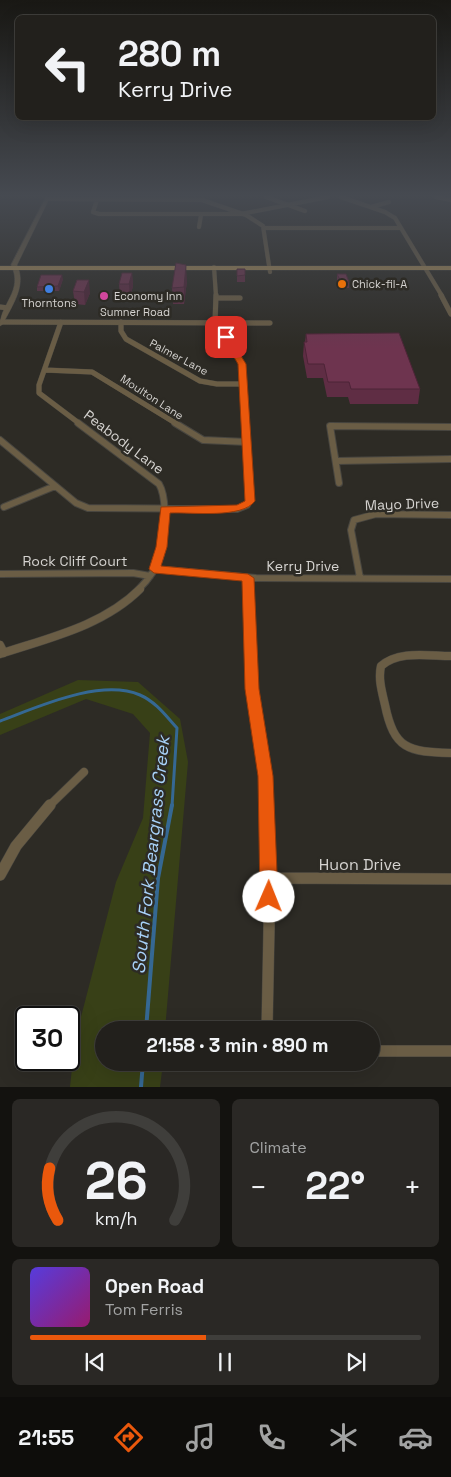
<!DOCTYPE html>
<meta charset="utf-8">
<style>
:root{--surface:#22201c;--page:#2a2825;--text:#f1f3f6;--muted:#a2a3a3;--line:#3f3e3b;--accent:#ea580c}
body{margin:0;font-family:"Space Grotesk",sans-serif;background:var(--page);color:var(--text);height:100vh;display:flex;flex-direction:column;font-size:19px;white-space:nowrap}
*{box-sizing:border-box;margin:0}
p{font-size:16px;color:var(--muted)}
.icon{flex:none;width:28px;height:28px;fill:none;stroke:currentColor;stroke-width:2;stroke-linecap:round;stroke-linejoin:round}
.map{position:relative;height:1087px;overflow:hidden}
.sheet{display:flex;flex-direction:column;gap:12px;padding:12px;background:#13120f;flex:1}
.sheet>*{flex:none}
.guide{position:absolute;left:15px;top:15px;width:421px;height:105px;border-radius:8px;box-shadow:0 5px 20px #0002,0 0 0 1px var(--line);background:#22201c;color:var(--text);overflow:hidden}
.speed{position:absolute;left:15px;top:1006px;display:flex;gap:10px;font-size:25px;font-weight:700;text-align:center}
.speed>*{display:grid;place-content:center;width:65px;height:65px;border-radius:50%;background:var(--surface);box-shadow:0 5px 20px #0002,0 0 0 1px var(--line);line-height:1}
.speed .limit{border:2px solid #111;border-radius:8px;background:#fff;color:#111}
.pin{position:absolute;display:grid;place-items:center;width:42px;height:42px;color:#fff;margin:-21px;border-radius:10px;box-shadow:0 2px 8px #0006}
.me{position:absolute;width:55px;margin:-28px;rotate:1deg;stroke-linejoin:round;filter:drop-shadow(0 0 4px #0008)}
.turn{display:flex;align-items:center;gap:18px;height:105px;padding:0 20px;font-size:22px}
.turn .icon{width:65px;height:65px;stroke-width:2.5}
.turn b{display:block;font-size:35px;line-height:42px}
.big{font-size:38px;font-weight:800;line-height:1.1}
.sheet .tile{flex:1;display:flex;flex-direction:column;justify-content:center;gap:8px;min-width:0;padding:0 18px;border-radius:8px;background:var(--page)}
.sheet .dial{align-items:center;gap:0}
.dial svg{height:130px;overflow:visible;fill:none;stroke:var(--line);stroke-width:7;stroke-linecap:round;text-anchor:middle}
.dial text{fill:var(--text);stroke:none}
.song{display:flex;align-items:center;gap:15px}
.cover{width:60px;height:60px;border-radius:8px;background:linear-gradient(135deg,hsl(250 70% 55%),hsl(320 70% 35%))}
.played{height:5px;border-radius:2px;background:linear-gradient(90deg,var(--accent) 45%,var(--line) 45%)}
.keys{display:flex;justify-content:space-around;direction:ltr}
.heat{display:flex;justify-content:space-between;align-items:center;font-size:28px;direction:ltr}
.sheet .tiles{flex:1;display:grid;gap:12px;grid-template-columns:1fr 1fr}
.tile:last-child{grid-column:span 2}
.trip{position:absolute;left:95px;top:1021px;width:285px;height:50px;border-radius:25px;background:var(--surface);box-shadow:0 5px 20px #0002,0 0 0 1px var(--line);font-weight:800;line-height:50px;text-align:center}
.tab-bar{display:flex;height:80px;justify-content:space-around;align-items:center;background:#0e0d0b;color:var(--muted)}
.tab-bar .icon{width:35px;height:35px}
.tab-bar .on{color:var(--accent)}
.tab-bar b{font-size:22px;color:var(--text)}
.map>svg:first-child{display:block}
.green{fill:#384017}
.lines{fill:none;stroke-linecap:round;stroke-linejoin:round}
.stream-far1{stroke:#356893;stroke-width:3}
.stream{stroke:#356893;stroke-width:4}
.minor-far4-casing{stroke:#484640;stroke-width:4.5}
.minor-far3-casing{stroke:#484640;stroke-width:5.5}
.minor-far2-casing{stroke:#484640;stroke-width:8}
.minor-far1-casing{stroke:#484640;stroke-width:9}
.minor-casing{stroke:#484640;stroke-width:12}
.tertiary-casing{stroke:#484640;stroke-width:1}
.primary-casing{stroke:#484640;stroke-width:1}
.minor-far4{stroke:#6a5d45;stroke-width:4}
.minor-far3{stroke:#6a5d45;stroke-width:5}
.minor-far2{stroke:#6a5d45;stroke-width:6}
.minor-far1{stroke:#6a5d45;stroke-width:8}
.minor{stroke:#6a5d45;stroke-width:11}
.tertiary{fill:#6a5d45;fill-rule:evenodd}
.primary{fill:#a78c5a;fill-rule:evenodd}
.wall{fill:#5f2d44}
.shaded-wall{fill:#4d2437}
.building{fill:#6e344f;stroke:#4d2437}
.route{fill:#ea580c;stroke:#983908}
.food-dot{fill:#e8710a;stroke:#2d2b25;stroke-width:2}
.shop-dot{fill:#3f7fe0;stroke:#2d2b25;stroke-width:2}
.hotel-dot{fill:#d1479c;stroke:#2d2b25;stroke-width:2}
.labels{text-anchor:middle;stroke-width:5;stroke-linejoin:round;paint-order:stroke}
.far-poi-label{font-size:11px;fill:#d5d3d0;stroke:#2d2b25;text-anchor:start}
.far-street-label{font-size:11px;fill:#d5d3d0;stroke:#2d2b25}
.street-label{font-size:14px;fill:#d5d3d0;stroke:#2d2b25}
.near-street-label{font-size:16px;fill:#d5d3d0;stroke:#2d2b25}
.near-water-label{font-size:18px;font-style:italic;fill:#a8d2f9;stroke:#2d2b25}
</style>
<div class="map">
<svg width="451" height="1087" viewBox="0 0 451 1087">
<rect width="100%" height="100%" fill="#2d2b25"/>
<path class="green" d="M78 680 138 682 180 719 188 762 165 1030H104V1062L163 1063 160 1087H70L75 1040 116 882 143 818 150 733 133 714 86 699 0 735V714Z"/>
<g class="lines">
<path class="stream-far1" d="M0 721C38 707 100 678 140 695 156 702 166 716 177 728L172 806"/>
<path class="stream" d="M146 1030 158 878 172 805
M141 1087 143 1062"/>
<g class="minor-far4-casing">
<path id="minor-far4" d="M266 197 305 211
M341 197 385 212 395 218 442 296
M436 197 451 200
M47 199 202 200 246 215 263 226 270 272
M97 200 93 212 99 214H241L328 197
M371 207 389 202
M199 227 201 215
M264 228H400
M214 267 216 296"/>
</g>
<g class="minor-far3-casing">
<path id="minor-far3" d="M216 295 215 322 237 352 242 364 246 424
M441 295 451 314
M216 298H240
M0 307 8 308
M1 322 270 323
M61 322 39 385V393L80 424
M121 322V331L126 339 200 381 217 384H244
M45 370 92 372 177 424"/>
</g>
<g class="minor-far2-casing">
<path id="minor-far2" d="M78 423 159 484C168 499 165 540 160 557 156 570 147 581 138 590
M175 423 203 440 247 442
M0 440 76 503 88 508 237 509 247 505 250 499 245 423
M336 461 451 459
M339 483 330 426 451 427
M4 507 55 486
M155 569 256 578 451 579
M0 574 133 573 150 576
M248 578V590
M360 578 351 530 354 520 376 514 451 515"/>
</g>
<g class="minor-far1-casing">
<path id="minor-far1" d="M248 589 252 689 266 776 267 806
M0 645 4 653
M0 654C48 638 103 626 140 589
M451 656C428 656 399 650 381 666 378 679 382 692 385 705 394 749 408 752 451 753
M49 806 84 772"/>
</g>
<g class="minor-casing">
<path id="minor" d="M0 875 16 846 50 805
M270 878 451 879
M267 1030 270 878 267 805
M371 1051H451"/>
</g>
<g class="tertiary-casing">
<path id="tertiary" d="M46 197H50L17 265C27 286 12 305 3 324L0 326C0 303 24 291 11 265Z"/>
</g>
<g class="primary-casing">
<path id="primary" d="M0 266H451V270H0Z"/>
</g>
<use href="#minor-far4" class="minor-far4"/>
<use href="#minor-far3" class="minor-far3"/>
<use href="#minor-far2" class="minor-far2"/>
<use href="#minor-far1" class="minor-far1"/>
<use href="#minor" class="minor"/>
<use href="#tertiary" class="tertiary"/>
<use href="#primary" class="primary"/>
</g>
<path class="wall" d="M237 269H245V282H237Z
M132 273 133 286 130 297H120L119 284Z
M337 274 349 282V288H340L337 280Z
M63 279 59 291H37V287Z
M77 280 90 293 85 305 75 304 73 291Z
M187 281 184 304H173L172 288Z
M306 334 420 389 418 404H350L348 397H327L323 378H307L303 356 304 342H305Z"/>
<path class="shaded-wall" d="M186 265 187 281 184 304V287Z
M132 273 133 286 130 297 129 284Z
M62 275 63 279 59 291 58 286Z
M89 280 90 293 85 305 84 292Z"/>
<path class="building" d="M176 263 186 265 184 287 172 288Z
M237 269H245V275L237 276Z
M122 273H132L129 284H119Z
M337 274H346L349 282H341Z
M41 275H62L58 286 37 287Z
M77 280H89L84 292 73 291Z
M399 333 420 389H351L349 382H328L324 364H308L304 342H307L306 334Z"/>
<linearGradient id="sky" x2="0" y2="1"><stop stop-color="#191814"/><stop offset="0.56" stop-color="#464a51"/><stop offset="1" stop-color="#464a51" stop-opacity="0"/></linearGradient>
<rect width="451" height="349" fill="url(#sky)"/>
<path class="route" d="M223 335H228L246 364 255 501C242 519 191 512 170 513L167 547 161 566 248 574 254 578 259 689 273 776 278 897 275 903 269 905 263 903 260 897 258 776 245 689 242 581 154 573 149 569 156 547 161 507 237 505 245 501 238 364 222 337Z"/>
<circle class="food-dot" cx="342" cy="284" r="5"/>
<circle class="shop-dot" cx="49" cy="289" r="5"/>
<circle class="hotel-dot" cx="104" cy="296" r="5"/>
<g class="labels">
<g class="far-poi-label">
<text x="352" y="288">Chick-fil-A</text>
<text x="114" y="300">Economy Inn</text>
<text x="49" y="307" text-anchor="middle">Thorntons</text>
</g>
<g class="far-street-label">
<text x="135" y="316">Sumner Road</text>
<text transform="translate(179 357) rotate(28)" y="4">Palmer Lane</text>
<text transform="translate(152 397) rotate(33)" y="4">Moulton Lane</text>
</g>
<g class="street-label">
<text transform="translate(124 442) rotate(37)" y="5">Peabody Lane</text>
<text transform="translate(402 504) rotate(-2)" y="5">Mayo Drive</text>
<text x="75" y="566">Rock Cliff Court</text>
<text x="303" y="571">Kerry Drive</text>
</g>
<g class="near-street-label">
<text x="360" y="870">Huon Drive</text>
</g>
<g class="near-water-label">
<text transform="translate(151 855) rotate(-84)" y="6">South Fork Beargrass Creek</text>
</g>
</g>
</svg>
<div class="speed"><div class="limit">30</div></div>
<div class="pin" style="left:226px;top:337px;background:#d93025"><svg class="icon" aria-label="arrive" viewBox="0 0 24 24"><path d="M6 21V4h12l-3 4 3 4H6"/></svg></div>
<svg class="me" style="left:269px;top:897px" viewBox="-20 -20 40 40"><circle r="19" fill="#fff"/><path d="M0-13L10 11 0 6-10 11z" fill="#ea580c"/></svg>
<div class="trip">21:58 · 3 min · 890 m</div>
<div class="guide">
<div class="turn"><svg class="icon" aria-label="left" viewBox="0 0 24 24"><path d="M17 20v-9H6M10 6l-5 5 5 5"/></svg><div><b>280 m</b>Kerry Drive</div></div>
</div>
</div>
<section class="sheet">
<div class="tiles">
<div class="tile dial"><svg viewBox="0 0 100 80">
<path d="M14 69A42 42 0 1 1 86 69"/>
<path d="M14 69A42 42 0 0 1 9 37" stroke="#ea580c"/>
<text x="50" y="56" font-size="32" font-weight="700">26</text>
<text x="50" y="72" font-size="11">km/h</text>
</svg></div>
<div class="tile"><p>Climate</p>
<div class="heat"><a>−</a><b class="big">22°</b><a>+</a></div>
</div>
<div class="tile">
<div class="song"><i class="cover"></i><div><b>Open Road</b><p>Tom Ferris</p></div></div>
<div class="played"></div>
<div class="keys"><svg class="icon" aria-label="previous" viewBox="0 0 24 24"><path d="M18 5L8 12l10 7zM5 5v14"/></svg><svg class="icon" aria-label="pause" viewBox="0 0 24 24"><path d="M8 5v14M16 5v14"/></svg><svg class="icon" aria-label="next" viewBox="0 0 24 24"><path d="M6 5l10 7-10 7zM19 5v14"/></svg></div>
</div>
</div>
</section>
<nav class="tab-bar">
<b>21:55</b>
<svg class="icon on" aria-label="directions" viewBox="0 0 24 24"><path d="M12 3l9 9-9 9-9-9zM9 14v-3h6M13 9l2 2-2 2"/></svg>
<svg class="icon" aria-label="music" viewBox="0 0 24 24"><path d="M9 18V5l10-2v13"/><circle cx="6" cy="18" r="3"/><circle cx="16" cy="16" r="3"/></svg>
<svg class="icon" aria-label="phone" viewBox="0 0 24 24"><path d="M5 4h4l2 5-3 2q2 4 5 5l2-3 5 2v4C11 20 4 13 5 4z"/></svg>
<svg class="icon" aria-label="climate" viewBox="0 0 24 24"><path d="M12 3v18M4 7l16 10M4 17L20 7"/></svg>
<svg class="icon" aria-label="car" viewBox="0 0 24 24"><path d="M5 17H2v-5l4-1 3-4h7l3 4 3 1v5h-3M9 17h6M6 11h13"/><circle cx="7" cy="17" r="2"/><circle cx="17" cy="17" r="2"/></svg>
</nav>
